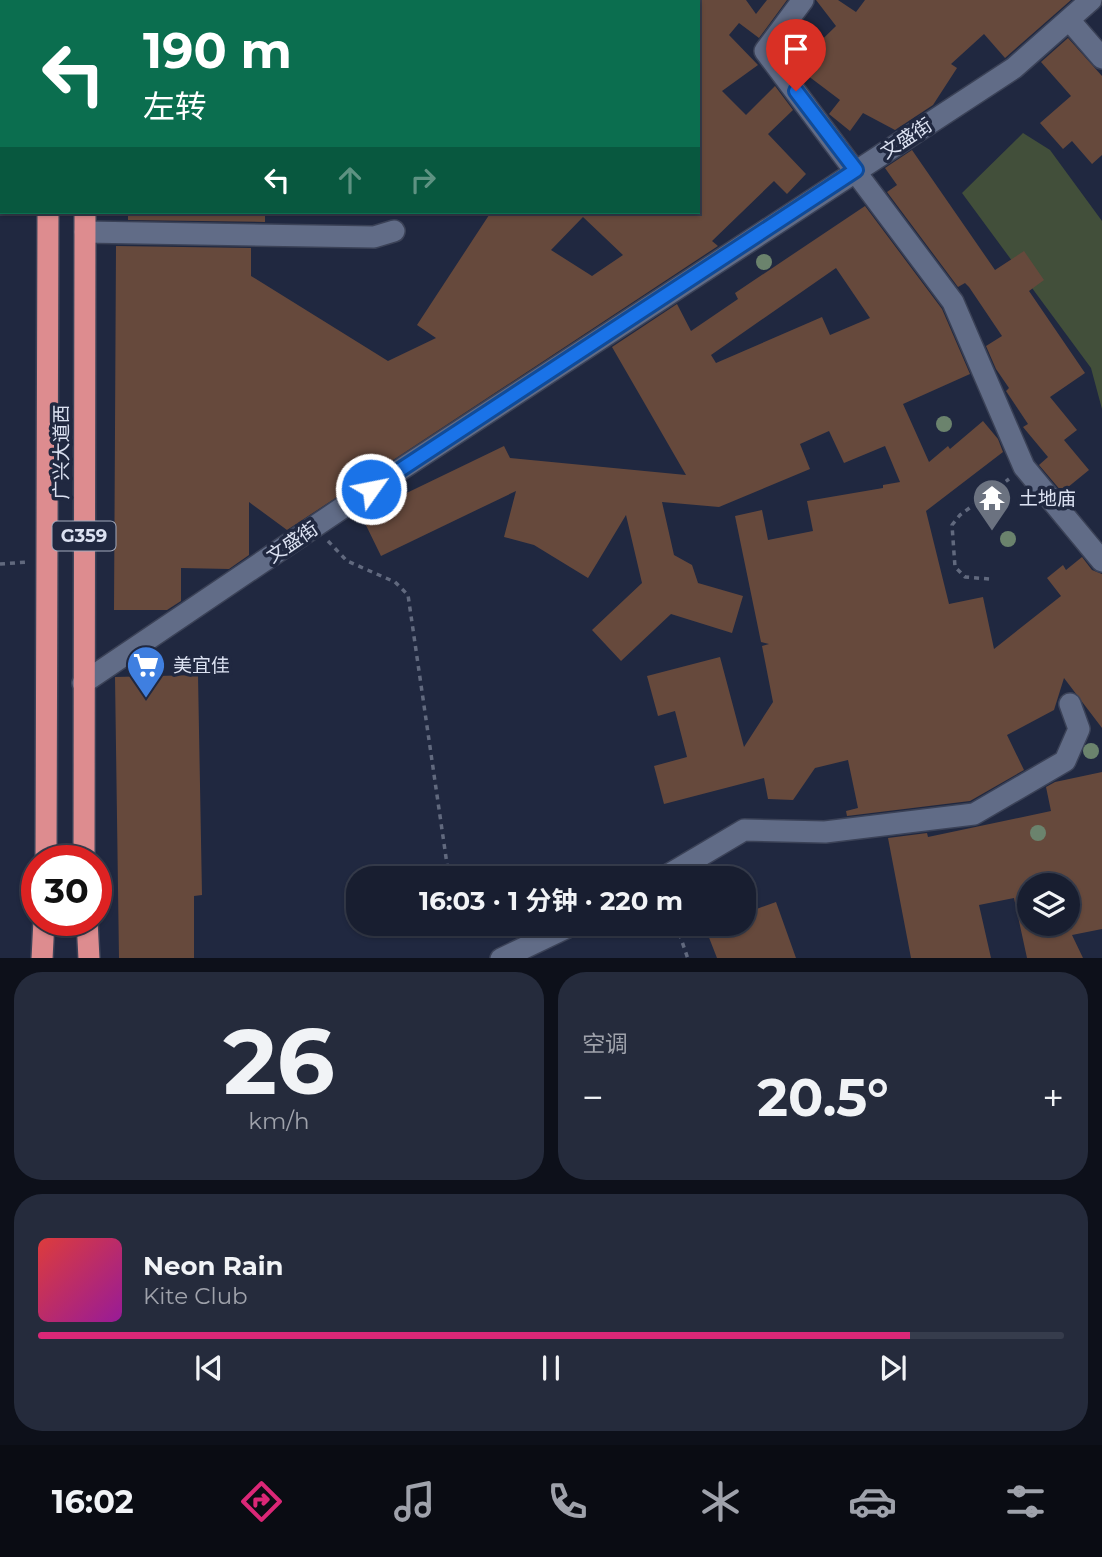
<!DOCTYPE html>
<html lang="zh">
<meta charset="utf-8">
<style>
:root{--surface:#181e30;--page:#252b3c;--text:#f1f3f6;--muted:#9fa2ab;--line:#363c4c;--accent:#db2777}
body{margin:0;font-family:Montserrat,"Noto Sans SC",sans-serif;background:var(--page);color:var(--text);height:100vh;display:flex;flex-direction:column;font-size:26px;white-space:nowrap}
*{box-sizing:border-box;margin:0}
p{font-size:23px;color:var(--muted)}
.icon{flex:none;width:38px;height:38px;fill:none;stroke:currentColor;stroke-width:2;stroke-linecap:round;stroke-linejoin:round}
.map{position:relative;height:958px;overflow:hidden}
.details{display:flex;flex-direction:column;gap:14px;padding:14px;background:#0d101a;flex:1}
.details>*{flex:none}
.hud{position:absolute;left:0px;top:0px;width:700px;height:214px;box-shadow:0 2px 5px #0004,0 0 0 2px var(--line);background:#0b6e4f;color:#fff;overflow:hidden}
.buttons{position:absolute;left:1017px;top:873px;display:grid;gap:14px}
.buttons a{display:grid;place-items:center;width:63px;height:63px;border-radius:50%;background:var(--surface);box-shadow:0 2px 5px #0004,0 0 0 2px var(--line);font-size:35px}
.speed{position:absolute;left:21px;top:845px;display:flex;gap:14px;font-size:35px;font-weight:700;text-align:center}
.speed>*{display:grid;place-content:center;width:91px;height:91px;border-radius:50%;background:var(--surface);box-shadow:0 2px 5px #0004,0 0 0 2px var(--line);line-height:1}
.speed .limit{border:10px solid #d22;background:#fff;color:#111}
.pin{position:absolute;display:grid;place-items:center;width:60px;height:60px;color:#fff;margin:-72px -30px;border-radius:50% 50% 50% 0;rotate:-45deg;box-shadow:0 0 7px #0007}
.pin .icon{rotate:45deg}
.me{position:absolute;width:77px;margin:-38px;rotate:57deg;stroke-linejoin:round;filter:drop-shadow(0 0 5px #0008)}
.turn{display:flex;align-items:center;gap:24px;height:147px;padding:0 28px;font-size:32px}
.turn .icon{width:91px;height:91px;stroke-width:2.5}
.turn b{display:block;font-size:49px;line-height:60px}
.lanes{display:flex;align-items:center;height:66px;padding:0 28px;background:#0003;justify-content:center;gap:35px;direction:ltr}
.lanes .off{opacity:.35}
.big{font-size:52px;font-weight:700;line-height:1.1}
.details .widget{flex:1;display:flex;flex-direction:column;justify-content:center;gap:10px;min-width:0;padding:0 24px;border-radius:28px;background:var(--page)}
.details .dial{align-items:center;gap:0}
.dial b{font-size:91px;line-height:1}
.song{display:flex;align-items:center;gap:21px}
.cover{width:84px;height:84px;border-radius:10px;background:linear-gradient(135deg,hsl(0 70% 55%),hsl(300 70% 35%))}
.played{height:7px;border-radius:4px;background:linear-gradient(90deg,var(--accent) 85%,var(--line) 85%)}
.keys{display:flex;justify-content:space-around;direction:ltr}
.heat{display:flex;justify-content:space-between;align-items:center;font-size:38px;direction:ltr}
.details .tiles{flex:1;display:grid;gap:14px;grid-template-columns:1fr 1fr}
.widget:last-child{grid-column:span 2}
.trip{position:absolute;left:346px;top:866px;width:410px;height:70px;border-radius:28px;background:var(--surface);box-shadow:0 2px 5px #0004,0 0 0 2px var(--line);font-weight:700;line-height:70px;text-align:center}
.tabs{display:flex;height:112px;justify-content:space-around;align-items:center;background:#0a0c13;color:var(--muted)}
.tabs .icon{width:49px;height:49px}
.tabs .active{color:var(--accent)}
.tabs b{font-size:32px;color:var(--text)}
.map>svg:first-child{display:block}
.green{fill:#424f3a}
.building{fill:#66493c;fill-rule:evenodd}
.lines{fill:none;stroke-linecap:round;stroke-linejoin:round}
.minor-casing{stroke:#3b4257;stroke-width:24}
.highway-casing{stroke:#3b4257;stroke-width:24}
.path{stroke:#61697e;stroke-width:3.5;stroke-dasharray:5 5;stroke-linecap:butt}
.minor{stroke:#616c87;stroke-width:21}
.highway{stroke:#dd8c8f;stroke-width:21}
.tree{fill:#6b836d}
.route-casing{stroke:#114b97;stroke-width:18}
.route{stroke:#1a73e8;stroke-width:12}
.labels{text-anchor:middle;stroke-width:7;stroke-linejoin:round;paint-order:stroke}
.shield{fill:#202840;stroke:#a3aabc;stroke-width:2}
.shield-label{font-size:18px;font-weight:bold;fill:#dbe1f1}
.street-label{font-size:19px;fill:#dbe1f1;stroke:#202840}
.poi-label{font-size:19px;fill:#dbe1f1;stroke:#202840;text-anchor:start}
</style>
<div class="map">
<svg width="1102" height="959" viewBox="0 0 1102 959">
<rect width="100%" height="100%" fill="#202840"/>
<path class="green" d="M1023 133 1050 150 1102 221V409L1091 368 962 193Z"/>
<path class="building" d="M698 0H746L756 14 767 0H787L759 38 739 23 729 35 758 65 722 91 746 115 775 86 793 110 768 134 806 174 787 194 774 181 712 241 718 246 287 530 249 502V555L229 569 181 568V601L167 610H114L116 246 251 248V276L388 361 436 338 417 325 491 212H698ZM583 217 623 255 592 276 551 250Z
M816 0H838L856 12 865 0H1071L1005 58 984 34 951 64 957 68 933 105 895 130 863 113 850 131 829 114 840 100 795 66 836 26Z
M1068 38 1102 76V155L1092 164 1072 141 1063 149 1040 123 1071 96 1041 62Z
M912 150 995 270 1024 251 1044 280 1029 291 1085 373 1050 397 1077 430 1064 440 1089 470 1062 492 1039 465 1048 457 1023 427 1028 424 1006 391 1009 388 996 369 986 346 1002 336 969 287 965 283 958 287 887 192 897 185 885 168Z
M865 206 942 309 970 374 903 404 929 462 948 446 950 449 983 421 998 439 1003 452 926 511 949 604 983 597 994 649 1061 596 1047 578 1063 565 1066 570 1082 557 1092 570 1102 574V728L1064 678 1054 710 1007 735 1024 770 970 801 847 816 846 811 858 808 848 760 815 768 793 800 768 799 764 778 664 804 654 766 687 757 675 711 658 716 647 676 720 657 744 747 773 702 762 646 769 644 761 642 735 516 762 510 768 540 813 531 807 501 883 488V485L900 482 885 446 844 463 829 431 800 444 810 469 719 507 662 502 674 555 692 565 698 583 743 596 732 633 671 614 621 661 592 630 642 583 626 515 588 578 534 545 504 537 516 491 381 556 361 515 504 446 510 458 686 475 612 347 677 304 691 331 738 299 735 293ZM836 268 870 318 830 335 822 317 716 363 711 355Z
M128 212H265V222L128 220Z
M198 675 202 895 194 896V958H119L115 677Z
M1102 772V929L1072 935 1083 958H1027L1014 898 979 905 991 958H911L888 838 927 833 928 837 1051 811 1046 787 1055 782ZM1029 886H1068V925L1029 924Z
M776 902 796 958H717L708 935 744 924 753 919 751 911Z"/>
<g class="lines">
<g class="minor-casing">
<path id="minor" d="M803 0 765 51 953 302 1024 467 1102 561
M1070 21 1102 58
M85 232 374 237 394 231
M83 683 348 504 1014 68 1091 0
M663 878 744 830 825 832 974 814 1065 761 1079 729 1070 704
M501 959 574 924"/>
</g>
<g class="highway-casing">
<path id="highway" d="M49 0V2
M86 0V2
M46 861 48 212
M84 861 85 212
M87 920 89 959
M42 959 44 920"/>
</g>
<path class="path" d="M328 541 347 561 395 582 408 595 449 878
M0 564 28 562
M989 579 965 577 955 567 952 525 960 515 1009 479
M676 924 688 959"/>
<use href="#minor" class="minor"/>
<use href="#highway" class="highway"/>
</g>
<g class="tree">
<circle cx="764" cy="262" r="8"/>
<circle cx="944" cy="424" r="8"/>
<circle cx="1008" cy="539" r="8"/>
<circle cx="1091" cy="751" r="8"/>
<circle cx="1038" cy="833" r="8"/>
</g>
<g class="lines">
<g class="route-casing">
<path id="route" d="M371 489 856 170 796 91"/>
</g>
<use href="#route" class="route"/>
</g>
<defs>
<g id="temple-pin" transform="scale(2.0125)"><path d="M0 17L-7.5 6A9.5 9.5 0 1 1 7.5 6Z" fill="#6b7280" stroke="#202840"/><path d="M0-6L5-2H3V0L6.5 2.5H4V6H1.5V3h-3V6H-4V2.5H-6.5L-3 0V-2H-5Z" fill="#fff"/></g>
<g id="supermarket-pin" transform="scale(2.0125)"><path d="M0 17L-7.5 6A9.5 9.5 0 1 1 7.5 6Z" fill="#3f7fe0" stroke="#202840"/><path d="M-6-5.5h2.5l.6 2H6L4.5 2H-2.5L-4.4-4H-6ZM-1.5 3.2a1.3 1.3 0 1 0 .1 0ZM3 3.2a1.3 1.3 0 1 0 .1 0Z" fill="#fff"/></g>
</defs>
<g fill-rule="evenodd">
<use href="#temple-pin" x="992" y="498"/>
<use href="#supermarket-pin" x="146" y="665"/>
</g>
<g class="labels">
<rect class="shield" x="52.5" y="521.5" width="63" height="29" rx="5"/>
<g class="shield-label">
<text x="84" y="542">G359</text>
</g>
<g class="street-label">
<text transform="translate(906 138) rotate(-33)" y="7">文盛街</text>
<text transform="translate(61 452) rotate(-90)" y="7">广兴大道西</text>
<text transform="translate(292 542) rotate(-34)" y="7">文盛街</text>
</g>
<g class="poi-label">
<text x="1019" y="505">土地庙</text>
<text x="173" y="672">美宜佳</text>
</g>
</g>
</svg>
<div class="buttons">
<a><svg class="icon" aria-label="layers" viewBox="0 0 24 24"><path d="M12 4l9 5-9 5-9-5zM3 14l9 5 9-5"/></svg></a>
</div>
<div class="speed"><div class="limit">30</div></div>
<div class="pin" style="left:796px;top:91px;background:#d93025"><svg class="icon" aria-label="arrive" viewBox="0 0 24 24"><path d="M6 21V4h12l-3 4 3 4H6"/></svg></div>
<svg class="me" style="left:371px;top:489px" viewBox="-20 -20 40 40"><circle r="17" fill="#1a73e8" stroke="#fff" stroke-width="3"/><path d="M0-11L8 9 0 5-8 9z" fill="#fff"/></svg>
<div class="trip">16:03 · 1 分钟 · 220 m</div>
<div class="hud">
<div class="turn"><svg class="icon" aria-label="left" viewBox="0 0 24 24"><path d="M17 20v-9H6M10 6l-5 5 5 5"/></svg><div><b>190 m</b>左转</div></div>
<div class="lanes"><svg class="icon" aria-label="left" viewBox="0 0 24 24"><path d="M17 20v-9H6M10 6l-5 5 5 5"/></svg><svg class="icon off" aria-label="ahead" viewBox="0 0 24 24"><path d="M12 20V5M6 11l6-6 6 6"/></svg><svg class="icon off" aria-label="right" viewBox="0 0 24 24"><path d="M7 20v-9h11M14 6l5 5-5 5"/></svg></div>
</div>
</div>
<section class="details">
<div class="tiles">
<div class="widget dial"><b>26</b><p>km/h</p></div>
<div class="widget"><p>空调</p>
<div class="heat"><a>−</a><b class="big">20.5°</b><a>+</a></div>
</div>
<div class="widget">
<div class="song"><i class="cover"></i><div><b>Neon Rain</b><p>Kite Club</p></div></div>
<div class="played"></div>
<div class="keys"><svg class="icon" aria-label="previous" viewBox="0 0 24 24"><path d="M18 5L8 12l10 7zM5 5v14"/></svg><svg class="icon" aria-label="pause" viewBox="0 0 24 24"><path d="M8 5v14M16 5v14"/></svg><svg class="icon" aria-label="next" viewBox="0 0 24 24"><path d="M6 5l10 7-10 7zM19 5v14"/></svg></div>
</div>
</div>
</section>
<nav class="tabs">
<b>16:02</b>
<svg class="icon active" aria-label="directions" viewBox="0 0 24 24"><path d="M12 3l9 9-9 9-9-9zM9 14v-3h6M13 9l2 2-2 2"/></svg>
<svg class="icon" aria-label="music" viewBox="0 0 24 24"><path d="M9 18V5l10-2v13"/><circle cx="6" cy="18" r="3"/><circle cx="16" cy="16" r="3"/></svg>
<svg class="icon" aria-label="phone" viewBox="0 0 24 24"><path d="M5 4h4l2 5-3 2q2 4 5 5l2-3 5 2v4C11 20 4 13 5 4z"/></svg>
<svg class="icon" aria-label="climate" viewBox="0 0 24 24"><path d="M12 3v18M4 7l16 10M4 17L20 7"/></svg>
<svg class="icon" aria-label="car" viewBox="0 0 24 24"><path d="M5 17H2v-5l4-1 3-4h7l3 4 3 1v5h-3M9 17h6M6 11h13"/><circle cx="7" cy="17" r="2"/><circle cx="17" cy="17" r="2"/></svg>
<svg class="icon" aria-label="filters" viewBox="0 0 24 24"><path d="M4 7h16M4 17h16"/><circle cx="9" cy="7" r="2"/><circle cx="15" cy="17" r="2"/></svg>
</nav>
